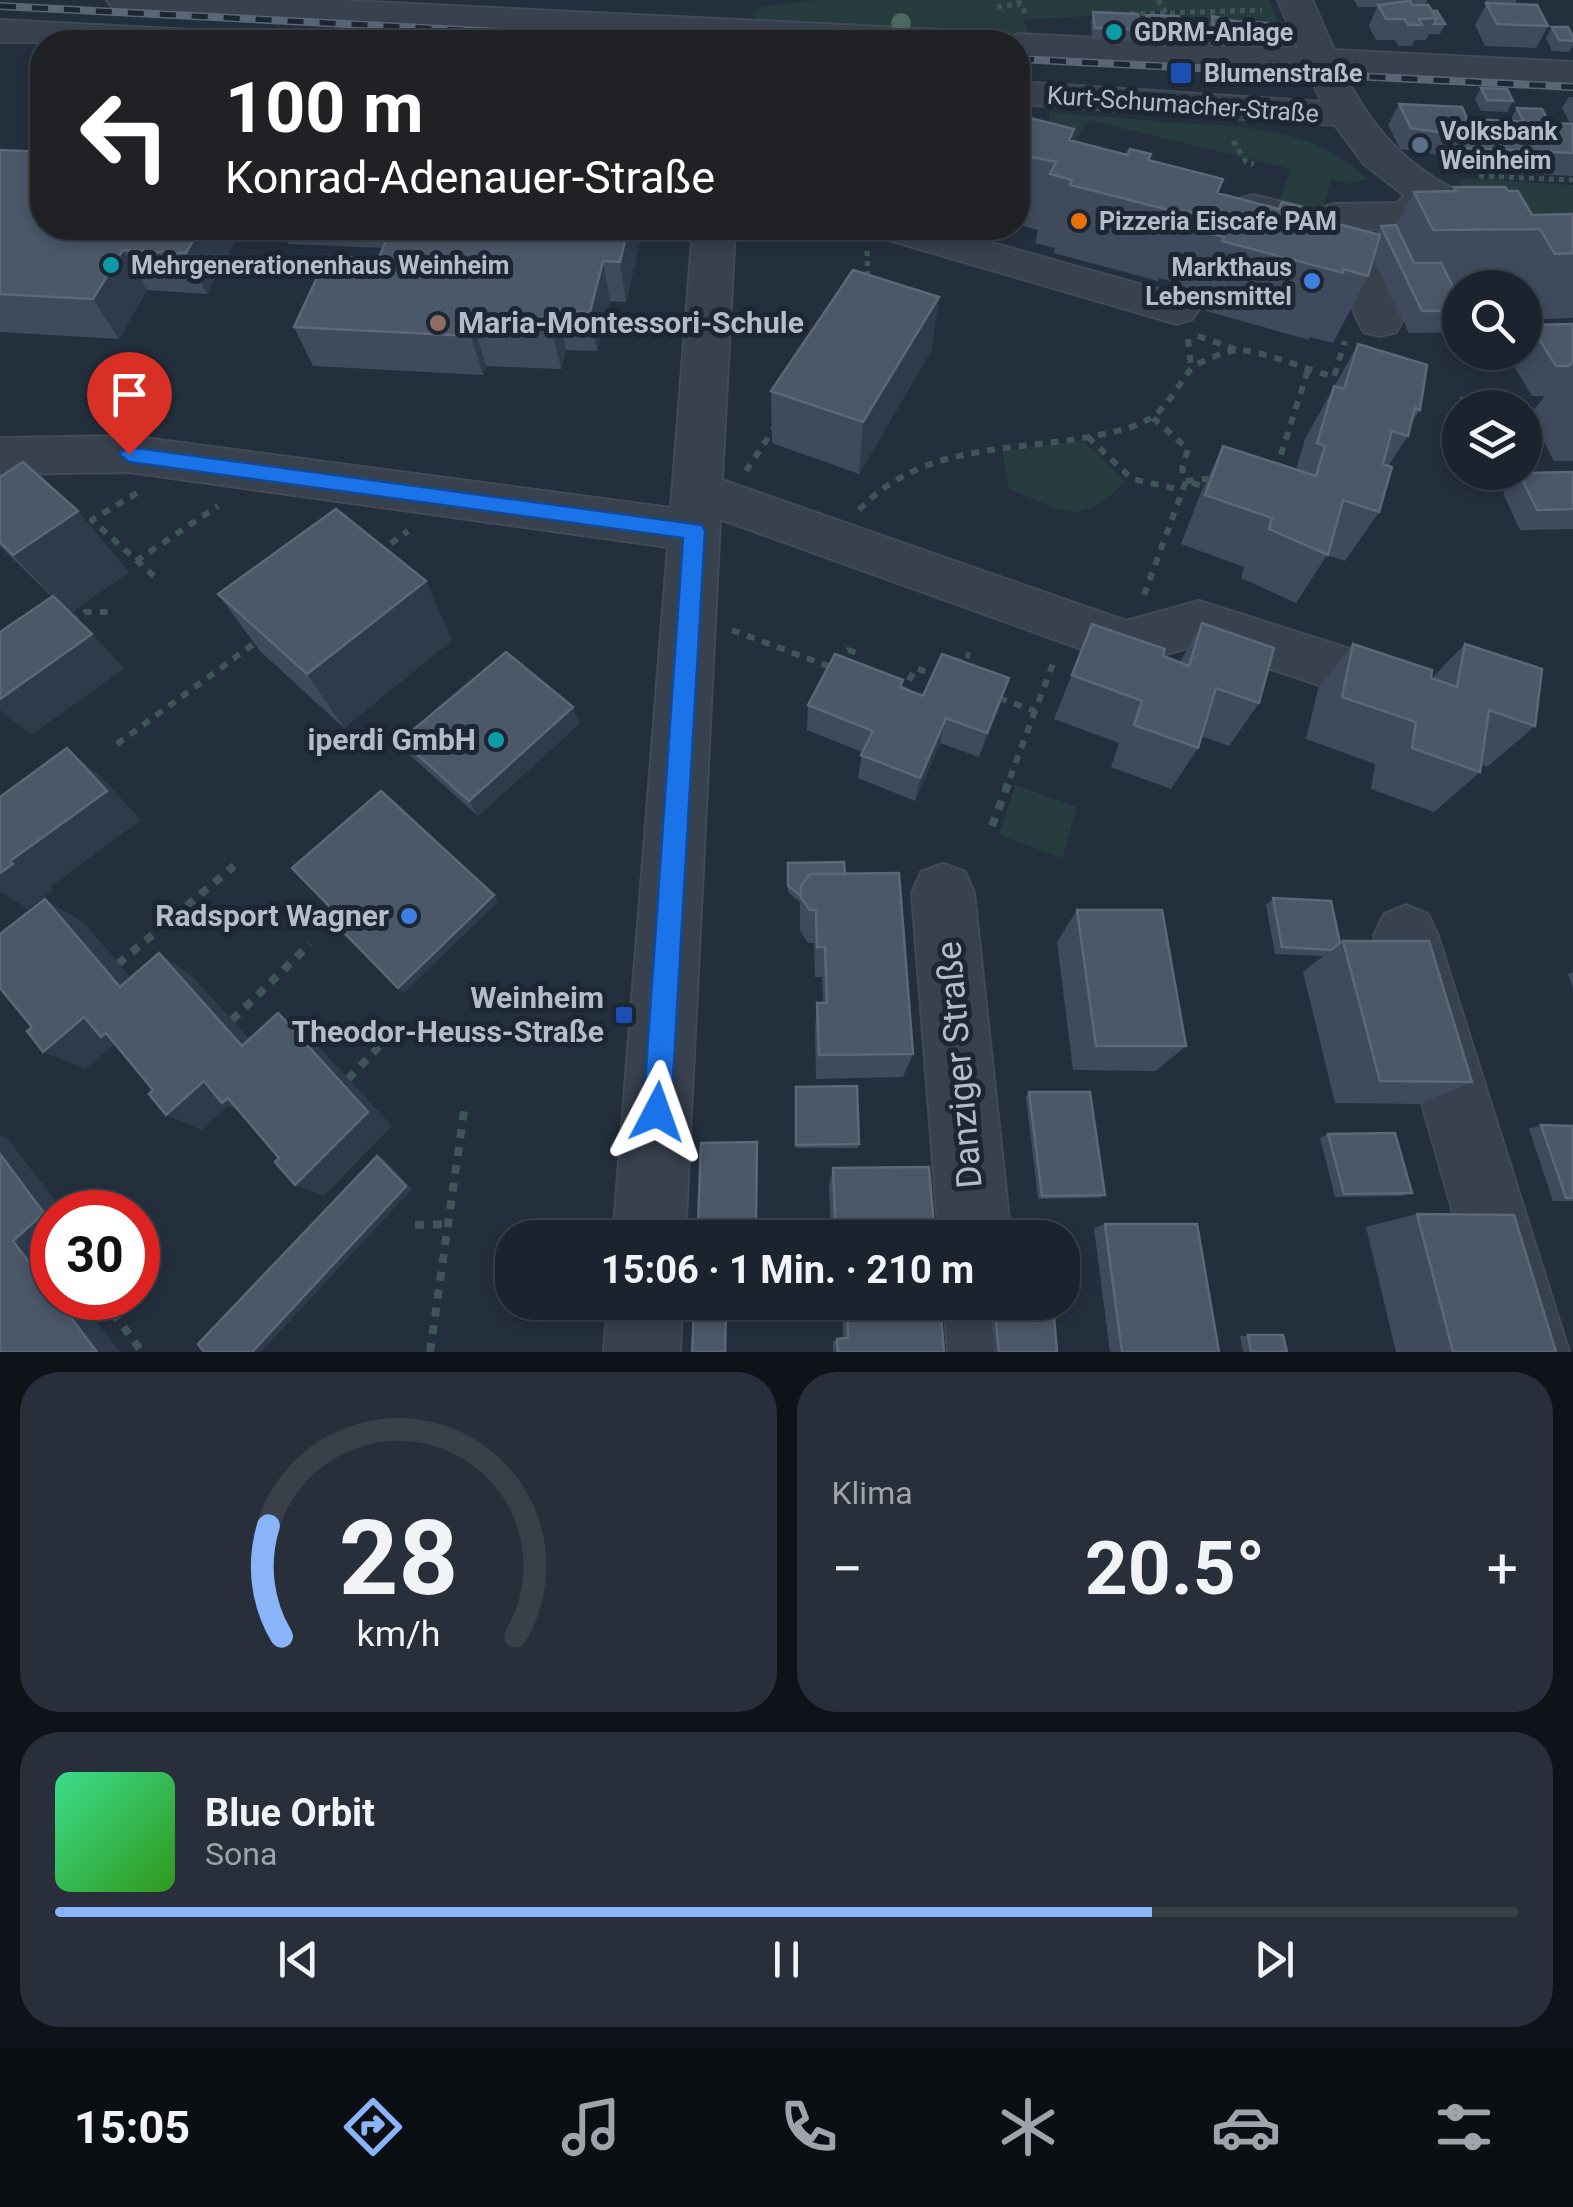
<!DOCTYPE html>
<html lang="de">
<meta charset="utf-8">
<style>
:root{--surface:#1b232e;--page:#282f3a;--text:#f1f3f6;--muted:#a0a4aa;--line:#39404a;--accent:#8ab4f8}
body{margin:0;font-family:Roboto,sans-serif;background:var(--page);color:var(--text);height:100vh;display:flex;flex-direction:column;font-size:38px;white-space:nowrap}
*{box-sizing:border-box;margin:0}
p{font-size:32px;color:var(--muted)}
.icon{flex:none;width:55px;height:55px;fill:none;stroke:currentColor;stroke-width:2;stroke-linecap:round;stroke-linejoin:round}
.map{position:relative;height:1352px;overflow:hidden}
.panel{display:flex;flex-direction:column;gap:20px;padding:20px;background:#0f1319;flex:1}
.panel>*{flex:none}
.hud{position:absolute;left:30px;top:30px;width:1000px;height:210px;border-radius:40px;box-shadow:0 5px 15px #0003,0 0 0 2px var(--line);background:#202124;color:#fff;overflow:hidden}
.fabs{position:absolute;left:1442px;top:270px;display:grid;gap:20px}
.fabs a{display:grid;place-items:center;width:100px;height:100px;border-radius:50%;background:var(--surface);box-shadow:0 5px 15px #0003,0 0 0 2px var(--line);font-size:50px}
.speed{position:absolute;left:30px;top:1190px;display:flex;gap:20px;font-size:50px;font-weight:700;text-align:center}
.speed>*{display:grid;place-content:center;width:130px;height:130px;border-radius:50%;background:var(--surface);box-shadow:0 5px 15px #0003,0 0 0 2px var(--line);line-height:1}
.speed .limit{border:15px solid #d22;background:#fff;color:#111}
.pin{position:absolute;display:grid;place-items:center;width:85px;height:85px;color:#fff;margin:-102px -42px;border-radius:50% 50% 50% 0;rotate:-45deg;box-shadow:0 0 10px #0007}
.pin .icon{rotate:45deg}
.me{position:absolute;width:110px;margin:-55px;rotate:4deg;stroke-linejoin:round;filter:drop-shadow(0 0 8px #0008)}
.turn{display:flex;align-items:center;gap:35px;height:210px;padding:0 30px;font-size:45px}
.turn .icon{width:130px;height:130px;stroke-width:2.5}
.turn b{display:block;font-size:70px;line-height:85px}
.big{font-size:75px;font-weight:700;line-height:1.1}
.panel .card{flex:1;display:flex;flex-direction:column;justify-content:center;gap:15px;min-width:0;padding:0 35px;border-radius:40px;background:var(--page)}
.panel .dial{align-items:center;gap:0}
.dial svg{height:260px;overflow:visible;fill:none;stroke:var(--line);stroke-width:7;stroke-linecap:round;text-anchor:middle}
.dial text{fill:var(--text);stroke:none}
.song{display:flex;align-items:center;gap:30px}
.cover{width:120px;height:120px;border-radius:15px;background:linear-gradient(135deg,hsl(150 70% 55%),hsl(110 70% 35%))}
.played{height:10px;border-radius:5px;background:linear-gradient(90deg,var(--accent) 75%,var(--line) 75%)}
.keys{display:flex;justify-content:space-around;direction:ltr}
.heat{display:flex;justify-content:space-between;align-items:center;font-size:55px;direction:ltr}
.panel .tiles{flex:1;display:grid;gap:20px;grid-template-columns:1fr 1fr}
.card:last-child{grid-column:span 2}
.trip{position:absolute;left:495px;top:1220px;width:585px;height:100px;border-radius:40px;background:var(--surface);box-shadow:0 5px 15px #0003,0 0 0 2px var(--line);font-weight:700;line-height:100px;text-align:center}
.tab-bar{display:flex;height:160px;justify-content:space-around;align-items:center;background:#0b0e12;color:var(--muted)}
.tab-bar .icon{width:70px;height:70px}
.tab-bar .on{color:var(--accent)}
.tab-bar b{font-size:45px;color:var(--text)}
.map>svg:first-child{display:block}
.green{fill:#263c3f}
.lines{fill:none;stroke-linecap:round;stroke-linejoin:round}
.minor-casing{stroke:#414a57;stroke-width:4}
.path-far2{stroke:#3f5557;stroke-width:5;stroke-dasharray:5 5;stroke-linecap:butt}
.path-far1{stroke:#3f5557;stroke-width:6;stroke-dasharray:8 8;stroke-linecap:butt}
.path{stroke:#3f5557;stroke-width:8;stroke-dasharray:9 9;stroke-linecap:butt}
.minor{fill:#38414e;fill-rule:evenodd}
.rail-casing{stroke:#5a6575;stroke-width:8}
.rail{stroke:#1d2633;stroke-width:5;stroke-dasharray:16;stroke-linecap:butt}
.tree{fill:#4b6a5d}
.wall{fill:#3f4b5c}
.shaded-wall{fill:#2f3b4b}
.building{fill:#4b5868;stroke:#5c6777;stroke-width:2.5}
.route{fill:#1a73e8;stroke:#114b97;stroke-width:2.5}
.culture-dot{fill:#0f9aa8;stroke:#1d2633;stroke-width:4}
.transit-dot{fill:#1a4fb4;stroke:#1d2633;stroke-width:4}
.service-dot{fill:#5c6f8a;stroke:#1d2633;stroke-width:4}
.food-dot{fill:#e8710a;stroke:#1d2633;stroke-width:4}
.shop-dot{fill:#3f7fe0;stroke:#1d2633;stroke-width:4}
.education-dot{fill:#8d6e63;stroke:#1d2633;stroke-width:4}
.labels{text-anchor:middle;stroke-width:10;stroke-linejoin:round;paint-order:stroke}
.far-poi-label{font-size:25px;font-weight:bold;fill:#b4bcc9;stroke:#1d2633;text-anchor:start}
.far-street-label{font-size:25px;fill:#b4bcc9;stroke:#1d2633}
.poi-label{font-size:30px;font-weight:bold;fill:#b4bcc9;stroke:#1d2633;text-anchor:end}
.near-street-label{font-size:35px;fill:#b4bcc9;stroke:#1d2633}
</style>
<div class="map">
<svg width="1573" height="1352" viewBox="0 0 1573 1352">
<rect width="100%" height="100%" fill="#242f3e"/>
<path class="green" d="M817 0H1269L1282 29 1193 25 1182 10 1023 20 1032 38 762 23 752 13 759 7Z
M1049 112C1087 115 1126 119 1165 122 1240 127 1309 124 1368 179L1349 184 1331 180 1321 215 1278 204 1291 169 1089 120 1075 140H1052Z
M1462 178 1573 185V222L1522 210 1463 190 1459 183Z
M1083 440 1125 482C1077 529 1064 511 1009 489L1002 451Z
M1015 785 1077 807 1062 858 999 835Z"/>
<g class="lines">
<g class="minor-casing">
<path id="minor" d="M107 0H331L965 31 978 34 983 42H764L124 10 112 7Z
M1278 0H1312L1334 50 1573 62V84L1344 72C1391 173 1468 206 1573 228V254L1499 236 1435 212C1414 233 1389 229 1360 229L1402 321 1396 332 1380 336 1364 332 1358 321 1322 236 1239 217 1233 208 1239 199 1253 195 1314 210 1334 204 1397 203 1405 196 1364 164 1335 125 1018 104V82L1322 102 1307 70 1018 56V42H1002L1018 34 1298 48Z
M0 20 192 30 204 34 210 41 0 42Z
M693 228H735L722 480 1126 621 1199 601 1423 672 1431 689 1423 706 1403 713 1199 645 1126 665 720 519 685 1238H613L668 547 129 472 0 474V438L129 436 671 508Z
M872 228H939L1192 299 1199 309 1192 319 1177 324 878 237Z
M943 864 965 872 974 893 1011 1238H939L912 893 921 872Z
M1406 905 1428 914 1438 936 1569 1352H1493L1374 936 1384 914Z
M608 1302H682L680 1352H604Z
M944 1302H1018L1024 1352H948Z"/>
</g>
<path class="path-far2" d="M1018 0 1028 17
M1158 0 1167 14
M997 7 1020 4
M1130 14 1262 10
M1233 141 1246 162 1254 164
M1479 176 1573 180
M867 251 868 282
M1198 336 1204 338"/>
<path class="path-far1" d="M1198 336 1238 350
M1188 339 1191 366
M1153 418 1188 449 1182 469 1186 481 1214 478
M1088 437 1132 479 1182 490
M1276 470 1308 370
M746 471 775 427
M137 493 92 520 156 578
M859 510C931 433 1039 456 1131 427 1164 417 1171 395 1190 370 1196 362 1227 351 1238 350 1256 349 1313 371 1334 377L1345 341
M378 553 408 531
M136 561 218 506
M1144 595 1186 481 1211 489
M71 622 85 612H109
M732 630 833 668
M840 664 848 650 858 653
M957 666 963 654 970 656
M901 694 916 668 940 677
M999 698 1035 711 1054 661
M117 744 259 640
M1010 778 1035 711"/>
<path class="path" d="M992 826 1011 776
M118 964 234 866
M232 1020 310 944
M348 1079 394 1031
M415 1225 447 1224
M102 1298 142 1352
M430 1352 465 1104"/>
<use href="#minor" class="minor"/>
<g class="rail-casing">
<path id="rail" d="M0 6 694 42
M1018 59 1573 87"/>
</g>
<use href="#rail" class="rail"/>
</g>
<circle class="tree" cx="901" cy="23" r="10"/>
<path class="wall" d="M1354 0H1427L1425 5 1445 24 1440 34H1429L1426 40H1415L1412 46H1398L1395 40H1376L1369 26 1377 7H1358Z
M1486 0H1517L1515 4 1548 26 1536 48 1485 46 1475 25 1487 3Z
M1093 12 1140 30 1137 41 1092 39 1091 22Z
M1146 15 1182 32 1179 43 1146 41 1143 25Z
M1212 16 1288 37 1284 48 1211 46 1208 27Z
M1552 27 1573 37V45L1569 52 1552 51 1546 38Z
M1481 88 1513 101 1507 112 1481 111 1475 99Z
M1569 97H1573V123H1570L1562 108Z
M1399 104 1467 119 1512 121 1511 119 1517 108 1549 123 1573 124V176L1451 170 1446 156 1400 149 1388 125Z
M1018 115 1072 141 1149 161 1218 193 1376 234 1381 226 1396 225 1414 192 1451 191 1454 187 1508 191 1532 215 1573 214V318L1542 319 1536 308H1525V288H1506L1504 283 1451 284 1460 300V332L1409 333 1374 256 1368 276 1333 343 1310 337 1309 340 1196 308 1198 305 1177 298 1182 284 1159 278 1158 281 1054 253 1055 248 1035 243 1038 230 1019 225 1018 227Z
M0 150 42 228H231L236 239 207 294 147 290 119 339 0 332Z
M281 228H643L626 302 610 301 597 351 566 350 561 369 486 366 483 375 313 366 294 327 378 259 383 248 288 244Z
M939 297 931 351 859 474 772 443 771 391Z
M1573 324V461H1554L1530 415 1545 396H1532L1508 356 1510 353 1486 352H1525V332L1530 325Z
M1358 344 1420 410 1411 423 1408 436 1388 466 1379 512 1345 561 1327 555 1296 603 1241 578 1244 567 1181 544 1199 497 1223 446 1296 470 1305 439Z
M1462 398 1502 408H1460V419L1455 409Z
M1573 472V529L1520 530 1503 493 1519 473Z
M0 477 129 572 70 613 124 668 31 735 52 597 0 546Z
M218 594 452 640 344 728 260 651Z
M1202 623 1259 703 1229 746 1201 736 1198 748 1171 789 1111 767 1119 743 1054 719 1092 624 1180 662Z
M1353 644 1432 678 1465 644 1535 726 1487 767 1481 765 1480 772 1434 812 1371 789 1375 764 1306 739 1318 689Z
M902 688 923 696 1001 704 979 757 940 743 915 801 858 778 862 752 807 730 808 705Z
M573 707 579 724 478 816 411 756 401 740Z
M788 863 845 874 913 1054 903 1077 816 1079 815 1030 817 1003H823L822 977H815L814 943H808L800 931V902L788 892Z
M1273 898 1340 943 1343 941 1472 1082 1420 1104 1335 1103 1303 972 1323 956 1275 954 1266 905Z
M1077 910 1186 1046 1156 1071 1073 1070 1057 942Z
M1573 972V988L1568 974Z
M796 1087 859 1144 858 1148H796Z
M1029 1092 1105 1195 1100 1198 1038 1199 1026 1097Z
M1541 1125 1573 1126V1201H1553L1529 1129Z
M1328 1134 1412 1193 1402 1196 1335 1197 1320 1138Z
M757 1142V1226L699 1227 698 1224Z
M833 1168 935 1238H831L829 1184Z
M1417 1214 1556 1352H1396L1366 1227Z
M1105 1224 1219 1352H1110L1094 1228Z
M842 1302H940L944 1352H833V1341L837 1339 843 1338Z
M995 1313 1057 1352H995L991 1314Z
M1283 1335 1287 1352H1243L1240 1336Z"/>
<path class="shaded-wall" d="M42 156V194L30 174Z
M1033 157 1019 225 1018 227 1031 160Z
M200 228H231L236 239 207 294 186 253Z
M628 228H643L626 302 620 262Z
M123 250 147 290 119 339 93 299Z
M603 261 610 301 597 351 590 312Z
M939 297 931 351 859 474 863 422Z
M558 310 566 350 561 369 552 330Z
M474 326 486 366 483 375 471 336Z
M78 511 129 572 69 614 13 555Z
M426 581 452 640 344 728 307 674Z
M92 634 124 668 31 735 0 710V699Z
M1009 678 1001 704 979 757 987 733Z
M573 707 579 724 478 816 469 801Z
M946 718 940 743 915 801 920 778Z
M67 748 102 778 141 820 50 887 53 890 28 909 0 892V873L10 861Z
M494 895 498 902 404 993 398 988Z
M45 899 84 923 156 1007 120 987Z
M159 953 192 976 272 1064 242 1046Z
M278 1013 306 1033 392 1126 324 1196 295 1185Z
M84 1017 123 1037 85 1069 43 1052Z
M204 1081 255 1118 228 1106 202 1130 166 1115Z
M0 1136 7 1138 64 1212H52V1232L38 1245 52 1264V1293L13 1241 0 1154Z
M377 1156 384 1159 412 1189 261 1352H252Z
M56 1298H78L120 1352H97Z"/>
<path class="building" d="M1410 1 1412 5H1428L1437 18 1419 19 1422 25H1408L1405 19H1386L1378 5Z
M1486 3 1537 5 1548 26 1497 24Z
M1432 11H1437L1445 24H1434L1437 18Z
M1093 12 1138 14 1140 30 1095 28Z
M1146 15 1179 16 1182 32 1149 31Z
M1212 16 1234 21 1285 24 1288 37 1214 35Z
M1552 27H1568L1573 37V41L1559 40Z
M1481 88 1507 89 1513 101 1487 100Z
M1399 104 1462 107 1467 119 1573 124V153L1463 148 1457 135 1411 128Z
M1517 108 1542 109 1549 123 1524 122Z
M1018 115 1074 129 1069 140 1127 155 1130 149 1151 154 1148 160 1223 179 1217 193 1279 209 1282 202 1306 208 1304 215 1380 235 1368 276 1343 269V273L1222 241 1224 237 1201 231 1207 216 1182 210 1181 213 1070 185 1072 180 1050 174 1056 162 1033 157 1031 160 1018 156Z
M0 150 42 152V156L30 174H42V228H200L186 253 123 250 93 299 0 294Z
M1454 187H1505L1508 191H1518L1532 215 1573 214V253L1555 254 1540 229 1433 230 1414 192 1456 191Z
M1396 225 1414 263H1441L1460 301V311H1422L1381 226Z
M392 228H628L620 262 603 261 590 312 558 310 552 330 474 326 471 336 294 327 327 256 378 259Z
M853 270 939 297 863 422 771 391Z
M1573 324V362L1568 366H1556L1530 325Z
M1358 344 1427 365 1420 410 1415 408 1408 436 1392 431 1383 464 1392 467 1379 512 1343 500 1328 555 1269 529 1272 518 1205 495 1223 446 1316 476 1325 446 1317 443 1334 386 1344 389Z
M1462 398H1497L1502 408H1467Z
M23 462 78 511 13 555 0 542V477Z
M1573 472V509L1537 510 1519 473Z
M336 509 426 581 307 674 218 594Z
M53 596 92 634 0 699V632Z
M1202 623 1274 648 1259 703 1216 688 1198 748 1134 725 1142 701 1072 675 1092 624 1165 649 1163 656 1189 666Z
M1353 644 1432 670 1431 678 1457 687 1465 644 1542 669 1535 726 1489 710 1480 772 1412 748 1416 722 1342 697Z
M506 652 573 707 469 801 401 740Z
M835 654 903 680 900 687 923 696 942 654 1009 678 987 733 946 718 920 778 861 755 873 731 808 705Z
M67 748 107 791 10 861 13 864 0 873V797Z
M381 791 494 895 398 988 324 912 330 907 292 868Z
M844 862 845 874H810L801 886V896L788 886V863Z
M899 873 913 1054 819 1055 817 1003H827L825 947H817L816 910H810L801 898V886L810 874Z
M1273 898 1331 901 1340 943 1331 950 1282 947Z
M45 899 120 987 159 953 242 1046 278 1013 368 1112 295 1185 275 1162 279 1158 228 1098 222 1103 204 1081 166 1115 149 1094 153 1090 106 1033 101 1037 84 1017 43 1052 27 1031 32 1027 0 988V934Z
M1077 910H1162L1186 1046H1096Z
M1343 941H1429L1472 1082 1380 1081Z
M857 1086 859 1144 796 1145V1087Z
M1029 1092H1090L1105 1195 1042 1196Z
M1541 1125 1573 1126V1198H1566Z
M1395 1133 1412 1193 1344 1194 1328 1134Z
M757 1142 756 1224H698L701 1143Z
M0 1154 44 1213 13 1241 52 1293V1298H56L97 1352H0Z
M377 1156 406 1186 252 1352H204L198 1344Z
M929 1167 935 1238H836L833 1168Z
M1417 1214 1514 1215 1556 1352H1453Z
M1105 1224H1197L1219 1352H1122Z
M847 1302H940L944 1352H838L837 1339 848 1338Z
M694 1311 726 1312 725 1352H692Z
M995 1313 1054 1316 1057 1352H999Z
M1248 1335H1283L1287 1352H1251Z"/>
<path class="route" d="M129 447 702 525 705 531 671 1112 667 1123 657 1127 647 1123 643 1112 683 538 129 462 119 454Z"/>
<g class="culture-dot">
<circle cx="1114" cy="32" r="10"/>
<circle cx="111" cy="265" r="10"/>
<circle cx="496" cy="740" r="10"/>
</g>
<g class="transit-dot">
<rect x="1169" y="61" width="24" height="24" rx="5"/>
<rect x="614" y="1005" width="20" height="20" rx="5"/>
</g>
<circle class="service-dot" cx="1420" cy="145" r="10"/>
<circle class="food-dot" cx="1079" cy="221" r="10"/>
<g class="shop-dot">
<circle cx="1312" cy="281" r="10"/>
<circle cx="409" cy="916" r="10"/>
</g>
<circle class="education-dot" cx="438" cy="323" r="10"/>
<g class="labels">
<g class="far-poi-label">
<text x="1134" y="41">GDRM-Anlage</text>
<text x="1204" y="82">Blumenstraße</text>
<text x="1440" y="140">Volksbank<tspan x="1440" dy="29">Weinheim</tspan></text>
<text x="1099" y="230">Pizzeria Eiscafe PAM</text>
<text x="131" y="274">Mehrgenerationenhaus Weinheim</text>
<text x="1292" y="276" text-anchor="end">Markthaus<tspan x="1292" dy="29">Lebensmittel</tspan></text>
</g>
<g class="far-street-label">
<text transform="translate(1183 104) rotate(4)" y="9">Kurt-Schumacher-Straße</text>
</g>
<g class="poi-label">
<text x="458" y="333" text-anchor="start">Maria-Montessori-Schule</text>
<text x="476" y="750">iperdi GmbH</text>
<text x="389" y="926">Radsport Wagner</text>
<text x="604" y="1008">Weinheim<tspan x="604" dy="34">Theodor-Heuss-Straße</tspan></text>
</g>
<g class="near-street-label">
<text transform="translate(959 1065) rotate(-95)" y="12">Danziger Straße</text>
</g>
</g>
</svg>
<div class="fabs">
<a><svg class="icon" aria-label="search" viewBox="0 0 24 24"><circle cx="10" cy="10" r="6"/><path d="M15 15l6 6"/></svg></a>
<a><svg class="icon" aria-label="layers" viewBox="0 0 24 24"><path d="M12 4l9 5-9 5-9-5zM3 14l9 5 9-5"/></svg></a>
</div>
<div class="speed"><div class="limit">30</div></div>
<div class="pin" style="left:129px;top:454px;background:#d93025"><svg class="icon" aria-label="arrive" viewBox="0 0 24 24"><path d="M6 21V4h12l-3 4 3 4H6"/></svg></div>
<svg class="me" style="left:657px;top:1112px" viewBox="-20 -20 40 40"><path d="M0-17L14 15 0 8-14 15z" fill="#1a73e8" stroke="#fff" stroke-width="4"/></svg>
<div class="trip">15:06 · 1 Min. · 210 m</div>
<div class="hud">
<div class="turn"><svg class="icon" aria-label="left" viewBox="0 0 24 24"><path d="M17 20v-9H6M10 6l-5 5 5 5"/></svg><div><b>100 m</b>Konrad-Adenauer-Straße</div></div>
</div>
</div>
<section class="panel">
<div class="tiles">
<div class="card dial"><svg viewBox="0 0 100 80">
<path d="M14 69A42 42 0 1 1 86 69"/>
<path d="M14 69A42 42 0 0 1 10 35" stroke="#8ab4f8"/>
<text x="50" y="56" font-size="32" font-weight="700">28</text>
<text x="50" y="72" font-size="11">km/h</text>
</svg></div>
<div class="card"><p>Klima</p>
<div class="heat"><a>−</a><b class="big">20.5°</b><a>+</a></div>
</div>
<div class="card">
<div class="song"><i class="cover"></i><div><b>Blue Orbit</b><p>Sona</p></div></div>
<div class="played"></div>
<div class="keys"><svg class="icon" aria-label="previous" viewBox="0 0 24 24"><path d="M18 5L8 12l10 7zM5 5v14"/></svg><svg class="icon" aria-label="pause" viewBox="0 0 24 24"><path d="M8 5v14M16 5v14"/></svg><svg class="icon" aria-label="next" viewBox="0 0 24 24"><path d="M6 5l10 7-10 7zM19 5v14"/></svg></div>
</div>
</div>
</section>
<nav class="tab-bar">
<b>15:05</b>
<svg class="icon on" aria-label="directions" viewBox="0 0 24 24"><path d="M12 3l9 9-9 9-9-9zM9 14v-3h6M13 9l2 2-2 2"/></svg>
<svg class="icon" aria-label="music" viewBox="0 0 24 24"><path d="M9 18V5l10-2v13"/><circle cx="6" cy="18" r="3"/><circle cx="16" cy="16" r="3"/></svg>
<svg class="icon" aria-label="phone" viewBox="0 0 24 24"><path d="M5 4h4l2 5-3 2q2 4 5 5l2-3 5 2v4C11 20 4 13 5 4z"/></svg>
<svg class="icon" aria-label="climate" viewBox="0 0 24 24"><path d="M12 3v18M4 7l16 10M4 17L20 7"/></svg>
<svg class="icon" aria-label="car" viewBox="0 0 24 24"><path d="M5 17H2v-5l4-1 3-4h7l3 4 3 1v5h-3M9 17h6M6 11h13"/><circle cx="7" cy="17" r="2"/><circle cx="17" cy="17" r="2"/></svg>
<svg class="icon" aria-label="filters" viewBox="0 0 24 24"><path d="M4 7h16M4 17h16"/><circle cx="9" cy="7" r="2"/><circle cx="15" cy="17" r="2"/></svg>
</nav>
